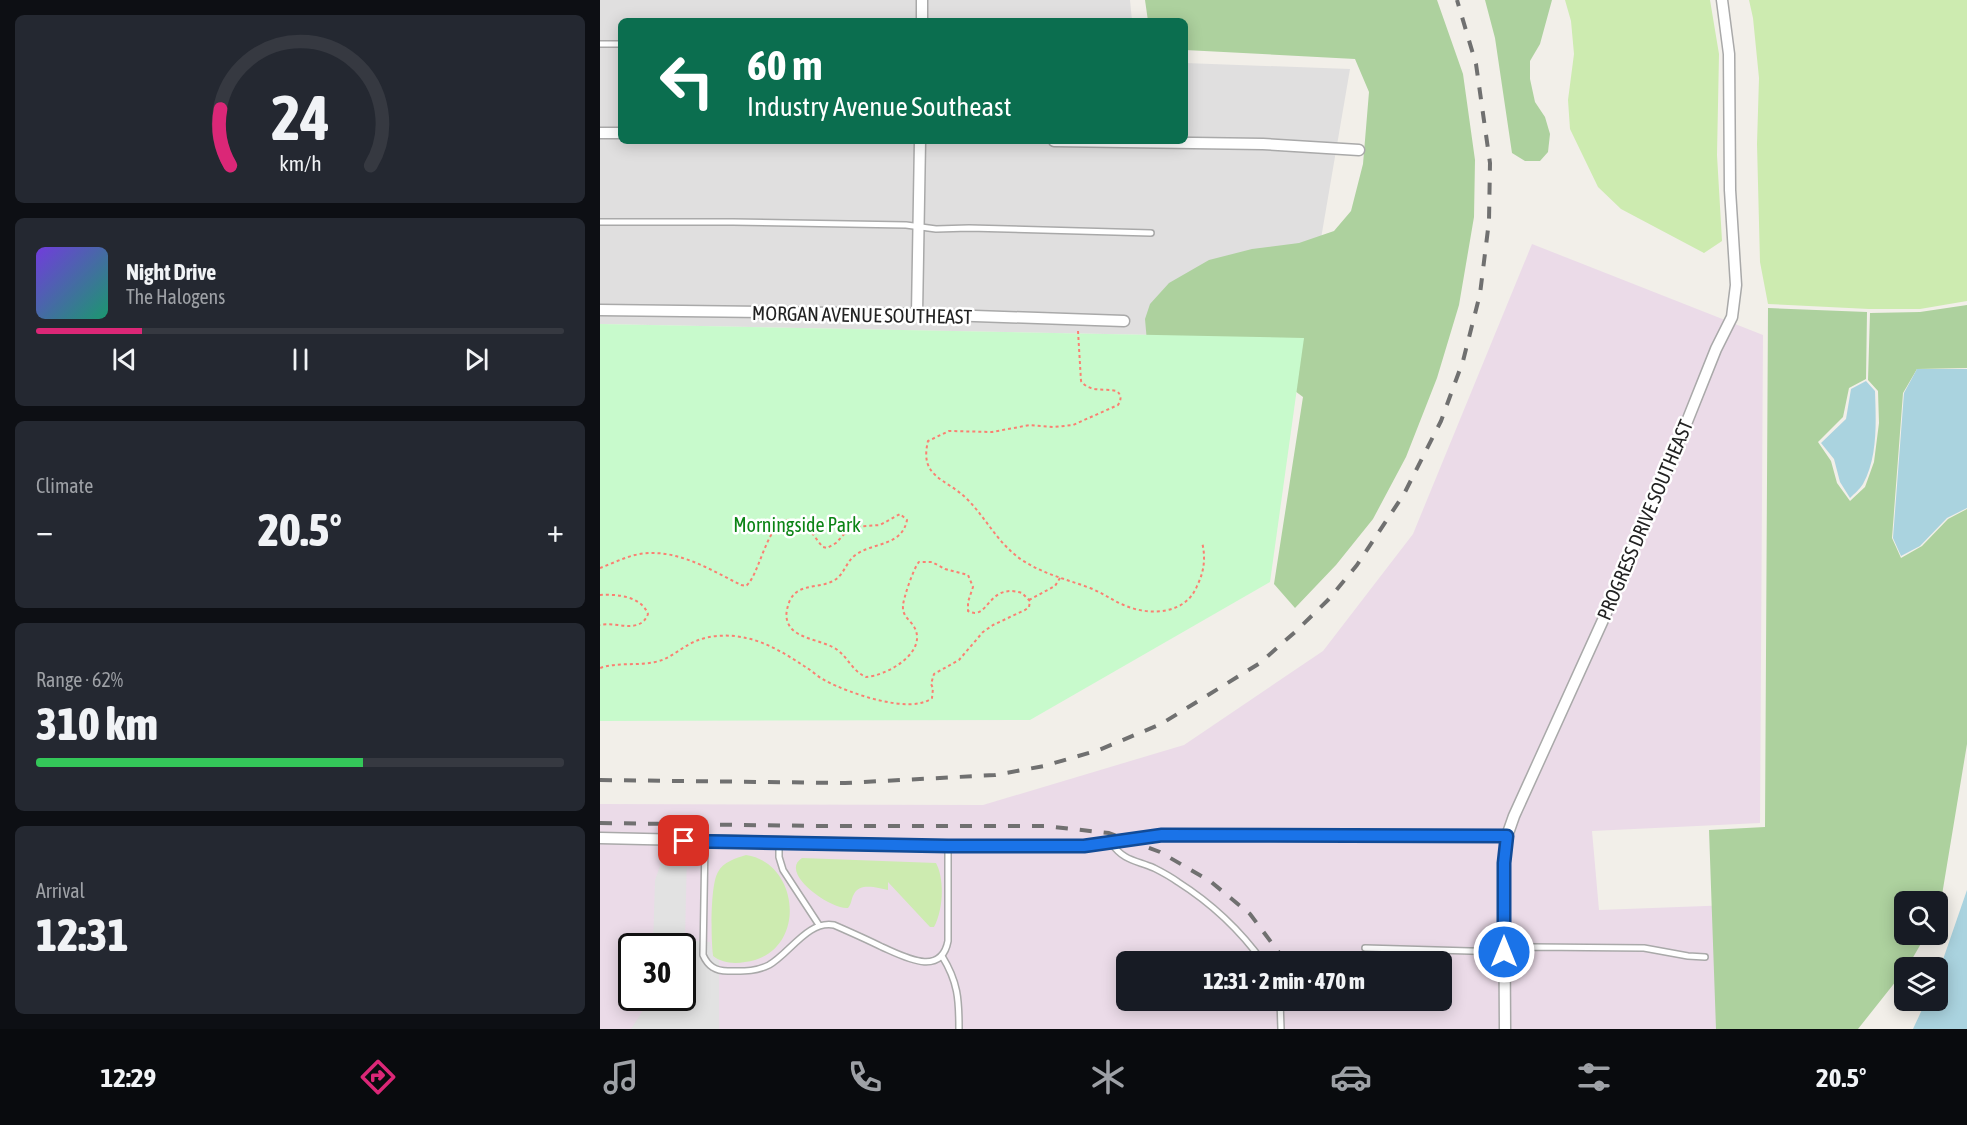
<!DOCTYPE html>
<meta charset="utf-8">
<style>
:root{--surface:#171b24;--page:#242831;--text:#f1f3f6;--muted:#9ea1a6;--line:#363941;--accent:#db2777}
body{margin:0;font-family:"Asap Condensed",sans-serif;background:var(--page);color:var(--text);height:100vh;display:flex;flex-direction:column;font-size:22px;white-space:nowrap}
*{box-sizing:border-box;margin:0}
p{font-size:20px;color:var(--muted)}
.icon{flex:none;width:33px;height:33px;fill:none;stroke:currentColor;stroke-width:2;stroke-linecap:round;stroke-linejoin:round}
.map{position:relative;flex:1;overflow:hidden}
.sheet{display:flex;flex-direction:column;gap:15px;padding:15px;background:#0d0f14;width:600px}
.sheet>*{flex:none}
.guide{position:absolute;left:18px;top:18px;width:570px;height:126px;border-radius:9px;box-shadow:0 3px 15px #0003;background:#0b6e4f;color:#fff;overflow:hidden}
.fabs{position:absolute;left:1294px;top:891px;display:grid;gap:12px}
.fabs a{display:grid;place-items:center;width:54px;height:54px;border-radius:9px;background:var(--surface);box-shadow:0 3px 15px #0003;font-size:30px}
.speed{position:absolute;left:18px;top:933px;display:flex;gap:12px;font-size:30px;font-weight:700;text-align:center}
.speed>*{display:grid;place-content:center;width:78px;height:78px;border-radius:50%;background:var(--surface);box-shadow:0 3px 15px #0003;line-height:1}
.speed .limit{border:3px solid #111;border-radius:9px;background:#fff;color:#111}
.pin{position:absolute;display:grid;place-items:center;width:51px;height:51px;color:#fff;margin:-26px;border-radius:12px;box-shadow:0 3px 9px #0006}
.me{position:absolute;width:66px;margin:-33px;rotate:0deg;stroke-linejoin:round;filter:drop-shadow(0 0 4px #0008)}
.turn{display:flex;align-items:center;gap:21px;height:126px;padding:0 30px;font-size:27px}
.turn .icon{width:78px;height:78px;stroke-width:2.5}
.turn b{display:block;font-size:42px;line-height:51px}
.big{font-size:45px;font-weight:800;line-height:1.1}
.sheet .widget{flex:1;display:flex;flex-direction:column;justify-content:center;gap:9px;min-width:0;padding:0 21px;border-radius:9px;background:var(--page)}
.sheet .dial{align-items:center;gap:0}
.dial svg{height:156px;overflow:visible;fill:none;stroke:var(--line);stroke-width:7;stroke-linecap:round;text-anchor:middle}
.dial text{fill:var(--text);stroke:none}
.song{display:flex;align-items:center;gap:18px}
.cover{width:72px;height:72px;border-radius:9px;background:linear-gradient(135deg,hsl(260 70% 55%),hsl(160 70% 35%))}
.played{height:6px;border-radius:3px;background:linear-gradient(90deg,var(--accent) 20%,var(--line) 20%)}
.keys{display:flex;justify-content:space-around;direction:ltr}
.heat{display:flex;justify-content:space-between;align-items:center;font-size:33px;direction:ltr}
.charge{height:9px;border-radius:4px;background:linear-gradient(90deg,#34c759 62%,var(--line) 0)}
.trip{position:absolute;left:516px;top:951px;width:336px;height:60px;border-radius:9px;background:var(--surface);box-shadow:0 3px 15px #0003;font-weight:800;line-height:60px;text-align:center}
.dock{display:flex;height:96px;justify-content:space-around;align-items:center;background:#090b0e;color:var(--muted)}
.dock .icon{width:42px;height:42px}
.dock .selected{color:var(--accent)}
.dock b{font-size:27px;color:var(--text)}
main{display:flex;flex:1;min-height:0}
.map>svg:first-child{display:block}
.residential{fill:#e0dfdf}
.industrial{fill:#ebdbe8;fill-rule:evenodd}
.grass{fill:#cdebb0}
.forest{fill:#add19e}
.park{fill:#c8facc}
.parking{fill:#e2e2e2}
.water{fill:#aad3df}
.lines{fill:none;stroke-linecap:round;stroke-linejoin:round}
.service-casing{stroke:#a9a9a9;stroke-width:8}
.minor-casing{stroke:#a9a9a9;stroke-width:13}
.path{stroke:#fa8072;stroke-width:2;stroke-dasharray:3 3;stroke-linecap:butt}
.service{stroke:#fff;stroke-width:5}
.minor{stroke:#fff;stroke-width:10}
.rail{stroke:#707070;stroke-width:4;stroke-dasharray:12 12;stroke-linecap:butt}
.route-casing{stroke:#114b97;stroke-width:15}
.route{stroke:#1a73e8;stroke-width:10}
.labels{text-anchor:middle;stroke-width:5;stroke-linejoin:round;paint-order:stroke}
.street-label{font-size:20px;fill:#222;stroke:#fff}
.park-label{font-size:20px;fill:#0c8416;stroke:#fff}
</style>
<main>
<section class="sheet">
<div class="widget dial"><svg viewBox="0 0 100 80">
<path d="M14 69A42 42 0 1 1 86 69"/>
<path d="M14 69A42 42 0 0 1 9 40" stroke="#db2777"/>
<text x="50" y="56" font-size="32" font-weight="700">24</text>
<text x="50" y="72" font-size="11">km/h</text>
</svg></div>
<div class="widget">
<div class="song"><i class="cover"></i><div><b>Night Drive</b><p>The Halogens</p></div></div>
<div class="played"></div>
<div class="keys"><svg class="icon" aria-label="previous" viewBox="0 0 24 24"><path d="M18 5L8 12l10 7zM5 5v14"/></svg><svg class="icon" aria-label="pause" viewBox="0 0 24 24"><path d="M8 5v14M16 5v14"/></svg><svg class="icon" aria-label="next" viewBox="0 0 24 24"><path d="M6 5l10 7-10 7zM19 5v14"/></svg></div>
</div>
<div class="widget"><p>Climate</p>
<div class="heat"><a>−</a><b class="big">20.5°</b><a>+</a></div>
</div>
<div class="widget"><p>Range · 62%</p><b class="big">310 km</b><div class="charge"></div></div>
<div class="widget"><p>Arrival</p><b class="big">12:31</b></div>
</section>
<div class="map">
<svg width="1367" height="1029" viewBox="0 0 1367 1029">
<rect width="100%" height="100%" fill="#f2efe9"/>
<path class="residential" d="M0 0H530L532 21H21V141H585V63L750 69 704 338 0 324Z"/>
<path class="industrial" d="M932 244 1163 335 1160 823 992 831 999 910 1159 904 1260 1024 1258 1029H0V804L383 805 584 745 723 651 813 534ZM32 946H82V998H32ZM526 962H842V1000H526Z"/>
<path class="grass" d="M965 0H1110L1119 54 1117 155 1122 241 1104 253 1021 209 998 187 970 129 968 100 974 54 971 21Z
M1149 0H1367V301L1320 309H1269L1168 304 1160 262 1157 144 1159 78 1153 18Z
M146 855C201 863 208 954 145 962 134 964 122 963 113 956 111 940 110 885 118 872 123 862 136 858 146 855Z
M202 858 336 863C345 880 343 910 334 927H330L288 882V890C278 888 260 882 254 894 251 899 252 903 248 908 231 910 178 873 202 858Z"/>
<path class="forest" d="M545 0H837L863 74 875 160 874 217 859 305 837 378 806 457 773 519 736 565 695 608 674 584 703 397 679 379 547 342 545 319 550 304 569 283 609 260 652 249 699 243 734 231 751 211 763 164 769 92 755 59 585 50V21H548Z
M885 0H952L940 44 930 61V79L935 102 945 117 950 134 948 152 940 161H925L912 153 895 38Z
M1367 305V368L1317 369 1303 393 1292 538 1301 558 1322 546 1348 519 1367 509V744L1342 895 1338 906V902H1305V934L1326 935 1308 966 1258 1029H1116L1109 830 1165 827 1168 308 1267 312 1266 379 1249 388 1243 417 1218 442 1231 461 1237 483 1250 501 1265 487 1274 462 1279 423 1278 391 1268 380 1270 313 1320 312Z"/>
<path class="park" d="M0 324 704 338 670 582 430 720 0 721Z"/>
<path class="parking" d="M65 852 87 853 85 940 110 942 113 957 119 961V1029H31L51 998H82V946H53L55 880Z"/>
<path class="water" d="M1317 369H1367V508L1347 518 1320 546 1301 556 1293 538 1304 393Z
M1266 381 1275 391C1276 421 1278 457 1263 484 1260 489 1254 494 1250 498L1240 482 1234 459 1221 443 1246 419 1251 389Z
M1367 890V1029H1313L1326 1001 1338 1000V974Z"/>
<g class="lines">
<g class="service-casing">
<path id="service" d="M0 44H21
M0 222H133L306 225 336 229 369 228 551 233
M105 841 103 955C108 966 115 971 128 971 143 971 155 972 169 965 190 953 208 920 234 925 250 932 266 939 282 947 303 956 341 978 348 941V846
M179 843V857L183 870 219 925
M511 843C524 861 535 860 554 868 562 872 571 877 578 882 611 903 640 930 663 962
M765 948 905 952 933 947 1044 948 1088 956 1105 957
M342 956C358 982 359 999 359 1029
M680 1000 681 1029"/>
</g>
<g class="minor-casing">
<path id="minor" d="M322 21V0
M0 133H21
M454 141 663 144 759 150
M0 310 317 314 524 321
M317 314 320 141
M0 838 348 846H484L562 835 907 836
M905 1029 904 863 907 836 914 816 1003 620 1080 439 1116 349 1132 317 1136 285 1130 190 1129 54 1122 0"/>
</g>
<path class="path" d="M478 331 481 381C490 393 504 388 517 391 522 396 521 400 518 405L473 425 454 427 430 425 392 432 349 431 328 441C319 478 346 478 367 499 387 519 398 544 422 560 443 574 466 579 490 588 503 593 513 601 526 606 551 616 586 614 597 586 604 572 606 558 602 542
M0 568C11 564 23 558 35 555 73 546 109 569 141 585L146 586C163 572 169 498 205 526 212 531 217 541 223 547L227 548 236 543 247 531 254 527 280 525 300 514 307 520C302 546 275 542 257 554 246 560 245 575 233 581 216 590 192 581 187 610 185 618 188 626 194 631 206 640 223 641 236 649 248 657 252 671 266 677 285 676 324 655 316 631 313 621 302 618 303 606 303 599 314 567 319 562H332L345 569 368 575 373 587 368 602V611C389 622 387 582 422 593L430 601 429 607 425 610 393 625 383 632 359 660 334 674 331 684 333 688 332 698C310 715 249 693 226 681 218 677 211 670 204 666 186 654 166 642 146 638 130 634 110 635 96 641 81 647 71 659 55 662 37 666 17 662 0 668
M0 595C17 594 41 596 48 614 40 635 16 621 0 625
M429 600 455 586 460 578"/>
<use href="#service" class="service"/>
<use href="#minor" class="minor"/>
<path class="rail" d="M0 780 245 783 395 775 444 766 499 750 561 724 660 663 695 632 728 600 757 565 804 494 841 421 863 361 880 294 889 221 890 163 876 64 857 0
M0 823 220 826H444L509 833 560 852 610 881 650 914 686 962
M716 1000 730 1019"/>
</g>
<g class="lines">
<g class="route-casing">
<path id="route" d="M84 841 348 846H484L562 835 907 836 904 863V952"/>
</g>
<use href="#route" class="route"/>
</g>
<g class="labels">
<g class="street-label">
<text transform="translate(262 315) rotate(1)" y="7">MORGAN AVENUE SOUTHEAST</text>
<text transform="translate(1045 520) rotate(-67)" y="7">PROGRESS DRIVE SOUTHEAST</text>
</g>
<g class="park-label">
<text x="197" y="532">Morningside Park</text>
</g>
</g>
</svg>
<div class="fabs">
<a><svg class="icon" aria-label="search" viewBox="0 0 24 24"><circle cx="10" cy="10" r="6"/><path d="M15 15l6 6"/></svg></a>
<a><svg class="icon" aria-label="layers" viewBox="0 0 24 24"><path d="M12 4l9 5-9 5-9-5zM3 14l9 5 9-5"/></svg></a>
</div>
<div class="speed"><div class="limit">30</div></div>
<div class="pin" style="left:84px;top:841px;background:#d93025"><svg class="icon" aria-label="arrive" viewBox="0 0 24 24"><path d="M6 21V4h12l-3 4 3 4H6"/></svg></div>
<svg class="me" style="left:904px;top:952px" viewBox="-20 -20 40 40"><circle r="17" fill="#1a73e8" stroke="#fff" stroke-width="3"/><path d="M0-11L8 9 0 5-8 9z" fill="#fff"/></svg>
<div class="trip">12:31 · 2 min · 470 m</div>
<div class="guide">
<div class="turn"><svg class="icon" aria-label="left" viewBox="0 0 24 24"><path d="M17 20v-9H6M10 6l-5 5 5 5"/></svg><div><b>60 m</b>Industry Avenue Southeast</div></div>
</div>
</div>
</main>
<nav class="dock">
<b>12:29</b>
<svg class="icon selected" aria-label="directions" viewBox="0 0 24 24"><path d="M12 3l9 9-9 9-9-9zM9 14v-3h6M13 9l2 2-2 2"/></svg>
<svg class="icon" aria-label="music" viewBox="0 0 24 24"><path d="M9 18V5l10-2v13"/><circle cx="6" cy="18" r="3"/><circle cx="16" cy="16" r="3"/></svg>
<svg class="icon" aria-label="phone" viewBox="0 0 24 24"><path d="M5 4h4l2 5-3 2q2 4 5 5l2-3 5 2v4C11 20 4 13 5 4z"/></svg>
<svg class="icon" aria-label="climate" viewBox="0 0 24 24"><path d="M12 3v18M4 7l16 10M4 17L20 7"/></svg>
<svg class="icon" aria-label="car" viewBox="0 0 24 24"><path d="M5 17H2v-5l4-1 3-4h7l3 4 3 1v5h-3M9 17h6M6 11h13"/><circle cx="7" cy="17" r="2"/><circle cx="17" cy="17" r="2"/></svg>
<svg class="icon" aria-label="filters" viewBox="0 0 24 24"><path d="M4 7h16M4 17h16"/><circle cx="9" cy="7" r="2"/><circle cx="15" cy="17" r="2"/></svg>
<b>20.5°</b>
</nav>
